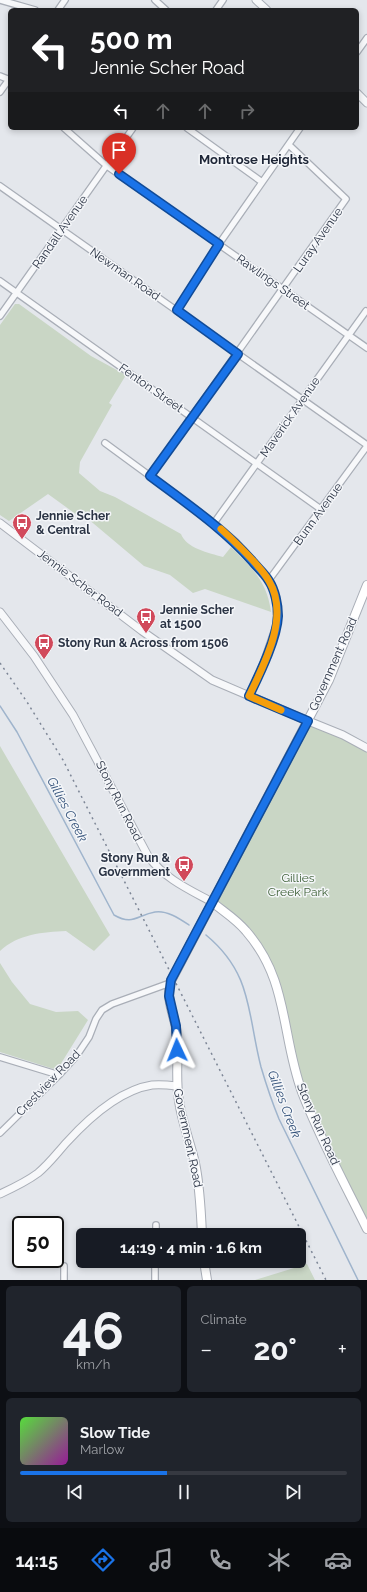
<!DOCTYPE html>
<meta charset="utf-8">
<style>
:root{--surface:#171b24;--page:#20242c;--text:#f1f3f6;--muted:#9ea1a6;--line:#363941;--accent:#1a73e8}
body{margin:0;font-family:Raleway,sans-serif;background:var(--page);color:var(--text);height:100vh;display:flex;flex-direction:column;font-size:15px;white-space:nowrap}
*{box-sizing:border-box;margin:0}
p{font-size:13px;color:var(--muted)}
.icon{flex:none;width:22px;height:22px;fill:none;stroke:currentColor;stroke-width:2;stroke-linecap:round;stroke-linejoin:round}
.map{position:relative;height:1280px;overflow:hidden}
.panel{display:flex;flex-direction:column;gap:6px;padding:6px;background:#0d0f14;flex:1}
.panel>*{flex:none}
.guide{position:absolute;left:8px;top:8px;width:351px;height:122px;border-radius:6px;box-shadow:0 2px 6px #0003;background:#202124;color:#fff;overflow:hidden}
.speed{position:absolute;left:12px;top:1216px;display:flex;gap:8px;font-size:20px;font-weight:700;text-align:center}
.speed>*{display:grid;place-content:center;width:52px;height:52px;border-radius:50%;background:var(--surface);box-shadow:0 2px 6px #0003;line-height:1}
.speed .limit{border:2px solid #111;border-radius:6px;background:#fff;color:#111}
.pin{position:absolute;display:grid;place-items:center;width:34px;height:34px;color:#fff;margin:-41px -17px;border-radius:50% 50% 50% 0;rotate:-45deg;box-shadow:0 0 4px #0007}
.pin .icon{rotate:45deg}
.me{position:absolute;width:44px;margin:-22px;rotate:358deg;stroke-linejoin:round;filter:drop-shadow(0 0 3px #0008)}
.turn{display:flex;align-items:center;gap:14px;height:84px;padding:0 16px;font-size:18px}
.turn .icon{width:52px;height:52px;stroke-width:2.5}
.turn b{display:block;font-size:28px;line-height:34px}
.lanes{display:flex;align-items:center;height:38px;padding:0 16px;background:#0003;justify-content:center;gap:20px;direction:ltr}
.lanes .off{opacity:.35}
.big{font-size:30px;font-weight:700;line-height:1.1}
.panel .widget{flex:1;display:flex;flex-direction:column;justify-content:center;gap:6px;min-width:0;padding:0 14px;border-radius:6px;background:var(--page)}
.panel .dial{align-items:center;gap:0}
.dial b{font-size:52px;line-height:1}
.song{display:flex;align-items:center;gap:12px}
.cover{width:48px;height:48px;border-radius:6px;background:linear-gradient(135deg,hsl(110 70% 55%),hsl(300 70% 35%))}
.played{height:4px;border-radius:2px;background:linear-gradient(90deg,var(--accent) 45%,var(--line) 45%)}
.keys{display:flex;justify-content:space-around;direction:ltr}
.heat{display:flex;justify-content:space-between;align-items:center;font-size:22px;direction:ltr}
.panel .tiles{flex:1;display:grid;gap:6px;grid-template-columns:1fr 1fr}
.widget:last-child{grid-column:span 2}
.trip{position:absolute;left:76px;top:1228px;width:230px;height:40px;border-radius:6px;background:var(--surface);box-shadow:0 2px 6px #0003;font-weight:700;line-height:40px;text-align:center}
.tabs{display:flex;height:64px;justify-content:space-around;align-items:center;background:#090b0e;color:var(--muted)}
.tabs .icon{width:28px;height:28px}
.tabs .current{color:var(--accent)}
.tabs b{font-size:18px;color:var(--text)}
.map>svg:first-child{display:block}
.green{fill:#c9d6c5}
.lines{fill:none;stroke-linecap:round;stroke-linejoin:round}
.stream{stroke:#9fb4cc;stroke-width:1.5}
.minor-casing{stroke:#a9aeb7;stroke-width:8}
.tertiary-casing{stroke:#a9aeb7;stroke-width:9}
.secondary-casing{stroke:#a9aeb7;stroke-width:10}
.minor{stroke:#f7f8fa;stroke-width:5.5}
.tertiary{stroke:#f7f8fa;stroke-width:7}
.secondary{stroke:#fff;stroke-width:8}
.rail{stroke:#7d8696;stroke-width:1.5;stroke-dasharray:2 4;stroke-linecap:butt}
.route-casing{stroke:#114b97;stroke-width:10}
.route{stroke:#1a73e8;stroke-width:7}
.slow{stroke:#f59e0b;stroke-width:7}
.labels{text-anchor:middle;stroke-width:3;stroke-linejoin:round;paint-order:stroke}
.street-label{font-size:12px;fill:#2b3445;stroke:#f4f6f9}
.poi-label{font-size:12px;font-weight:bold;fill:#2b3445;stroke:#f4f6f9;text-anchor:start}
.park-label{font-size:12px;fill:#3f6138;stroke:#f4f6f9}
.neighbourhood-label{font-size:13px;font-weight:bold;fill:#1d2536;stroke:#f4f6f9}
.water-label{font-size:13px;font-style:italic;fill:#34527a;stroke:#f4f6f9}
</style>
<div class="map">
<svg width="367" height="1280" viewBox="0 0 367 1280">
<rect width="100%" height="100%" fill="#e4e7ec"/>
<path class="green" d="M15 304H19L91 356 126 375 109 403 112 405 80 462 79 473 100 491 115 497 181 534C186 548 209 553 223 557L231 547C252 568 267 581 271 612L205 589 193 593 170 575 144 566 81 513 77 515 48 494 9 521 0 515V325Z
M307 721 367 748V1229L307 1105 280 996 257 944 212 902Z
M0 746 110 935 94 951 66 931C43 932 18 934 0 951Z
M0 963 12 982 30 1004 56 1012 78 1011 88 1020 57 1070 0 1052Z
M307 1264 315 1280H255Z"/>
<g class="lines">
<path class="stream" d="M0 706 17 732 114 915C133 926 137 915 155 912 167 910 180 919 189 925
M206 935C253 974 247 1013 261 1067 266 1084 272 1102 279 1119L358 1280"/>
<g class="minor-casing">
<path id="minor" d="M0 0 35 10
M155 0 166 10
M58 10 65 0
M216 10 223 0
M357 52 367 38
M0 76 10 80
M0 92 10 78
M64 128 107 166 367 348
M187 128 262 182
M0 186 367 445
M0 281 322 510
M177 310 219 244 300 128
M0 316 133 128
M105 443 214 523 236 542 269 580 274 592 277 605 276 626 261 670 249 696
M150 476 346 199 289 145
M214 523 366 311
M269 580 367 446
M0 1057 59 1075
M0 1133 59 1075 77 1055 89 1037 96 1019 102 1010 112 1004 170 983
M156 1235V1225
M64 1280V1266
M155 1280V1261"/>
</g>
<g class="tertiary-casing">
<path id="tertiary" d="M256 0 267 10
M357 93 367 103
M0 523 142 631 212 680 301 718 343 735 367 748
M0 612 34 656 73 715 148 856C165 879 188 889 212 902
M0 1194C13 1188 26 1182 38 1173 49 1164 57 1153 67 1142 88 1119 120 1090 152 1085 160 1084 169 1085 177 1086"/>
</g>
<g class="secondary-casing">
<path id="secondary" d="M212 902C224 912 236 919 246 931 289 980 281 1035 302 1092 320 1139 345 1184 367 1229
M202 1235C201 1211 200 1187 195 1163 190 1142 182 1122 179 1101 175 1078 179 1056 177 1034 175 1017 166 1001 170 983L329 680 367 585
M204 1261 207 1280"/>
</g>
<use href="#minor" class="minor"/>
<use href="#tertiary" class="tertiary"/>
<use href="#secondary" class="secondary"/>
<path class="rail" d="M0 663 27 702 63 760 326 1280"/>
</g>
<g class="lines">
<g class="route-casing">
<path id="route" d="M119 174 219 244 177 310 238 354 150 476C186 503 223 528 253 562 258 568 265 574 269 581 275 590 278 605 278 616 277 639 259 675 249 696L308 721 171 980 169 996 176 1026 177 1050"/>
</g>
<use href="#route" class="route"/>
<path class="slow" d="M221 529C235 542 260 565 269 581 290 616 265 663 249 696L281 710"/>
</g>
<defs>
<g id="bus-pin" transform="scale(1)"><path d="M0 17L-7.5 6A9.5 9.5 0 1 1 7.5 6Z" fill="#d1495b" stroke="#f4f6f9"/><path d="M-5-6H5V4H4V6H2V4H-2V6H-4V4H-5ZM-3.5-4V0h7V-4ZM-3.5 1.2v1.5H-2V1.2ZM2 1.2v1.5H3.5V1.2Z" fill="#fff"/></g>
</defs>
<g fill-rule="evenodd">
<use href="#bus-pin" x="22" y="523"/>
<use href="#bus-pin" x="146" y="617"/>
<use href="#bus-pin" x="44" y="643"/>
<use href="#bus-pin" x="184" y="865"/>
</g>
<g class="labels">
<g class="street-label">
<text transform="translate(60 232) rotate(-55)" y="4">Randall Avenue</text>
<text transform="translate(318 240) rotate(-55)" y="4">Luray Avenue</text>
<text transform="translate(125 274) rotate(35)" y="4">Newman Road</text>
<text transform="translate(273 282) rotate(35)" y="4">Rawlings Street</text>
<text transform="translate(151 388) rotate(35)" y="4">Fenton Street</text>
<text transform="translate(290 417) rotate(-55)" y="4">Maverick Avenue</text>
<text transform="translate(318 514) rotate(-54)" y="4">Bunn Avenue</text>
<text transform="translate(80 583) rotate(37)" y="4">Jennie Scher Road</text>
<text transform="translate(333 664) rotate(-66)" y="4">Government Road</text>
<text transform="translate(119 801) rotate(63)" y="4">Stony Run Road</text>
<text transform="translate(48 1083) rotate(-46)" y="4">Crestview Road</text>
<text transform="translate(318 1124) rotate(66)" y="4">Stony Run Road</text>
<text transform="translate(188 1138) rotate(78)" y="4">Government Road</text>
</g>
<g class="poi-label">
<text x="36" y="520">Jennie Scher<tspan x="36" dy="14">&amp; Central</tspan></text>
<text x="160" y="614">Jennie Scher<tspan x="160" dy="14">at 1500</tspan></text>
<text x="58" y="647">Stony Run &amp; Across from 1506</text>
<text x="170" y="862" text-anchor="end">Stony Run &amp;<tspan x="170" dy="14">Government</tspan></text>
</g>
<g class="park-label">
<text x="298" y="882">Gillies<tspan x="298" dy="14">Creek Park</tspan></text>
</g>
<g class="neighbourhood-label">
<text x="254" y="164">Montrose Heights</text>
</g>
<g class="water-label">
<text transform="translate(68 809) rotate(62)" y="5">Gillies Creek</text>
<text transform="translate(285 1104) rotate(69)" y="5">Gillies Creek</text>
</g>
</g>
</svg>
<div class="speed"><div class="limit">50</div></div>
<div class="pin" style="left:119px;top:174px;background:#d93025"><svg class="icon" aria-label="arrive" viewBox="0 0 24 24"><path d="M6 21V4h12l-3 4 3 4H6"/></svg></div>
<svg class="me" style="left:177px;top:1050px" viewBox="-20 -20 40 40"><path d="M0-17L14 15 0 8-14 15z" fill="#1a73e8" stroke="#fff" stroke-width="4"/></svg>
<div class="trip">14:19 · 4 min · 1.6 km</div>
<div class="guide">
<div class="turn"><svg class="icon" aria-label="left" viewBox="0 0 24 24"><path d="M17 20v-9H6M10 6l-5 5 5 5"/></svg><div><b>500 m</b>Jennie Scher Road</div></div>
<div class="lanes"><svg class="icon" aria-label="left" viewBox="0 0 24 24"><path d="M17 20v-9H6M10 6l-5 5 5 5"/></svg><svg class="icon off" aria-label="ahead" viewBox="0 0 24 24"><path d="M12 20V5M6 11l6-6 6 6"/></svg><svg class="icon off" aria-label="ahead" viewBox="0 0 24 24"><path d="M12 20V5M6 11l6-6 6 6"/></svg><svg class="icon off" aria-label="right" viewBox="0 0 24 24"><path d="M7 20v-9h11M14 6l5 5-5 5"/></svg></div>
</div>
</div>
<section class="panel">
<div class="tiles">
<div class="widget dial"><b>46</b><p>km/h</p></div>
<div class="widget"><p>Climate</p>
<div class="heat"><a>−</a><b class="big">20°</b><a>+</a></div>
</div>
<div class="widget">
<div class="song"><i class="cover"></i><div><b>Slow Tide</b><p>Marlow</p></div></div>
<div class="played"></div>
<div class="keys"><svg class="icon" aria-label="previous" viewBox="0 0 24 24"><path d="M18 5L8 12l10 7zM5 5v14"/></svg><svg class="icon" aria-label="pause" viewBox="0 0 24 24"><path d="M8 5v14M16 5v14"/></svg><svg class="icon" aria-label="next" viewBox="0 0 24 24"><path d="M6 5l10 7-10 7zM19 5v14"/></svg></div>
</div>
</div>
</section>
<nav class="tabs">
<b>14:15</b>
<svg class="icon current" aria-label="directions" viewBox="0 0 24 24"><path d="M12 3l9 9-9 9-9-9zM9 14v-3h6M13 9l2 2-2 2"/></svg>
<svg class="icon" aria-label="music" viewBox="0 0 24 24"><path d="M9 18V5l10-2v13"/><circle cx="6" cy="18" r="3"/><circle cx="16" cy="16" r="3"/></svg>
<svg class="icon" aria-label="phone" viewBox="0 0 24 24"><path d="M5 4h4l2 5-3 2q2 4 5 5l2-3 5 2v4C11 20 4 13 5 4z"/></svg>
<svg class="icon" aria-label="climate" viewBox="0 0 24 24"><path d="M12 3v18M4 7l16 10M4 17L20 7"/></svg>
<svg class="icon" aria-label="car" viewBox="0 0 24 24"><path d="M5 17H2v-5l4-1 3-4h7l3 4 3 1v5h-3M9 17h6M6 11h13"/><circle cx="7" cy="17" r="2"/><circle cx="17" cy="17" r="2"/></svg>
</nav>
